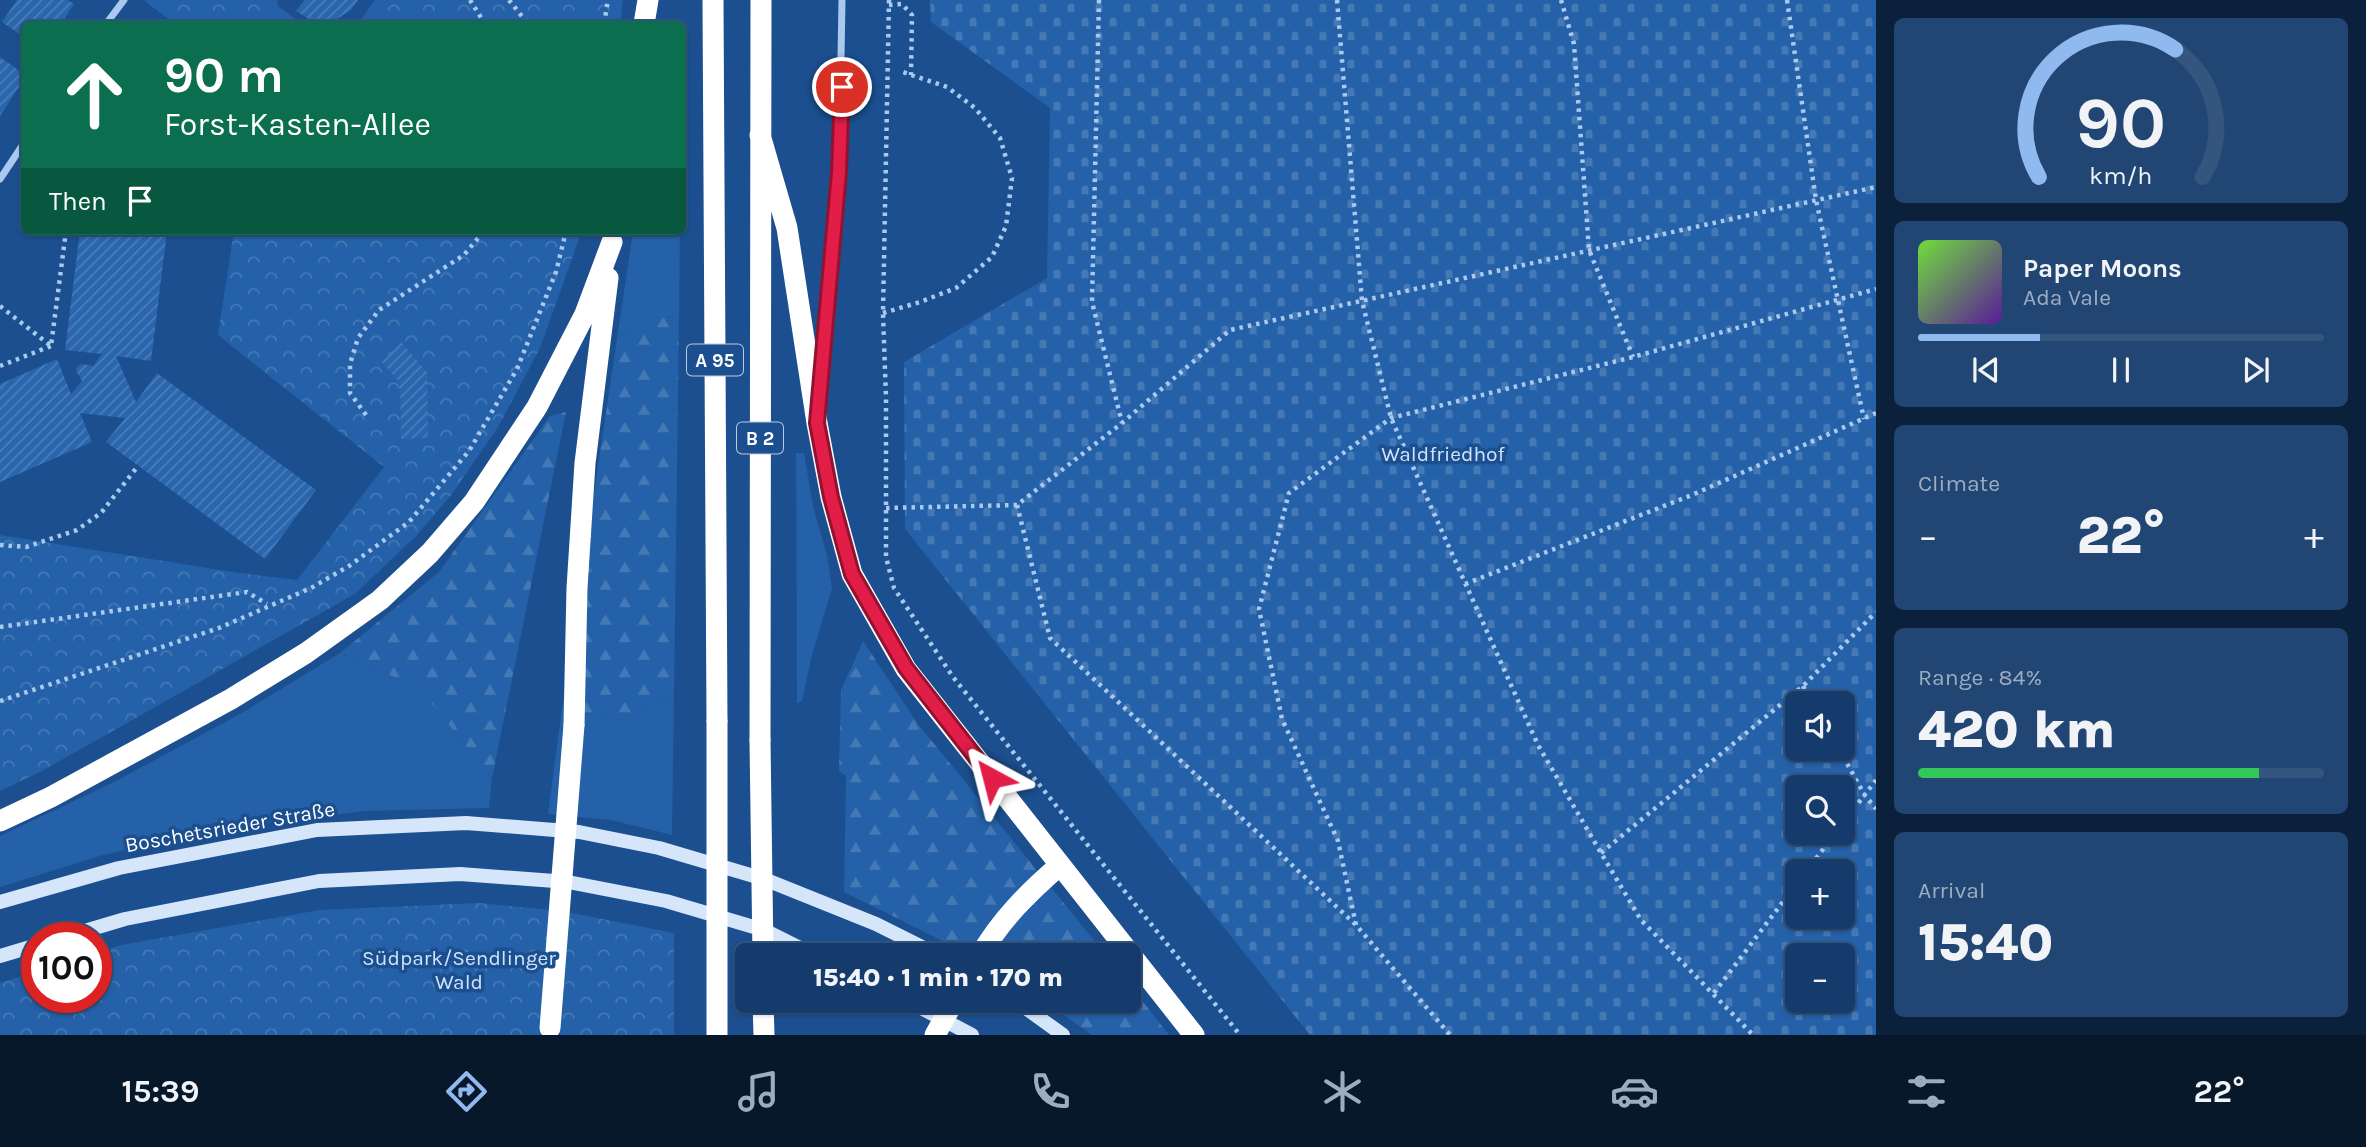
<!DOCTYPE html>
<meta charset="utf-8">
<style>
:root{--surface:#143b6b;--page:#214673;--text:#f1f3f6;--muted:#9dadc1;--line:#33557e;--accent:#90b9f0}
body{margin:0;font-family:Karla,sans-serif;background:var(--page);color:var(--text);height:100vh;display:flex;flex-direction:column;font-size:26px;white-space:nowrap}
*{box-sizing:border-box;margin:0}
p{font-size:23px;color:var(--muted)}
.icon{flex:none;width:38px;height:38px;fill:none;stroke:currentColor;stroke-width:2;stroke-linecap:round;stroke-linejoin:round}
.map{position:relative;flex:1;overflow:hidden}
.drawer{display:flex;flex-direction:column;gap:18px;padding:18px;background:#0b203b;width:490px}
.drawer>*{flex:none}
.hud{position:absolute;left:21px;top:21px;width:665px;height:214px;border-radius:10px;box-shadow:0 2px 5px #0004,0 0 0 2px var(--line);background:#0b6e4f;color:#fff;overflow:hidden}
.controls{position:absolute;left:1785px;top:691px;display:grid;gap:14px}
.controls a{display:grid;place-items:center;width:70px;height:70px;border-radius:10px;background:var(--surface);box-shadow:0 2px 5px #0004,0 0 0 2px var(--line);font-size:35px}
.speed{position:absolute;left:21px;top:922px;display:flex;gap:14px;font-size:35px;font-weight:700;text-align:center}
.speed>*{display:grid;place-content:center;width:91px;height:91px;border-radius:50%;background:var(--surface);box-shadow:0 2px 5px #0004,0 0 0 2px var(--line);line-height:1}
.speed .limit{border:10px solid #d22;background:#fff;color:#111}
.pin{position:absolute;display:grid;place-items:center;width:60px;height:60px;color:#fff;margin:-30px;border:4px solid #fff;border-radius:50%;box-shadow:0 2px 7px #0007}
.me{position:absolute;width:77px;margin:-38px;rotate:322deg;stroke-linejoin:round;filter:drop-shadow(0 0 5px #0008)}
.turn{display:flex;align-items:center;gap:24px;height:147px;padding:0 28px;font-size:32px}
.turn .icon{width:91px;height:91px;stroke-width:2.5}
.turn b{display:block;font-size:49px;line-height:60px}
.then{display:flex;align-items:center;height:66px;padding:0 28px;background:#0003;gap:14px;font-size:26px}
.big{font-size:52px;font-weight:800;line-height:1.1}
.drawer .card{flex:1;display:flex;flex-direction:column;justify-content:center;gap:10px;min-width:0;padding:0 24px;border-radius:10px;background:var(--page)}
.drawer .dial{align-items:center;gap:0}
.dial svg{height:182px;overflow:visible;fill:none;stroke:var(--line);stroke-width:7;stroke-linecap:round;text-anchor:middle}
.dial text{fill:var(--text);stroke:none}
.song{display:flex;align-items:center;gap:21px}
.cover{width:84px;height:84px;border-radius:10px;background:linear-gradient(135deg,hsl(100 70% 55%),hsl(270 70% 35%))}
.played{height:7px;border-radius:4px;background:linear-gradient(90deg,var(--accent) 30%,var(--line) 30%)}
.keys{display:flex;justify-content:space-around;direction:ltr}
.heat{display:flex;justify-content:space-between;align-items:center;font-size:38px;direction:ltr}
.charge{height:10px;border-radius:5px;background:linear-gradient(90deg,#34c759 84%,var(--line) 0)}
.trip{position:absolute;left:735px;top:943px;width:406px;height:70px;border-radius:10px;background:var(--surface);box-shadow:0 2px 5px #0004,0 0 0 2px var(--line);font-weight:800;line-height:70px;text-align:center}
.tabs{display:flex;height:112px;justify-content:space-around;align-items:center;background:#08182b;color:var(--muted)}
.tabs .icon{width:49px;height:49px}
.tabs .active{color:var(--accent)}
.tabs b{font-size:32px;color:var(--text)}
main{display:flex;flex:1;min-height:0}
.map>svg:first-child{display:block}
.grass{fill:#2461a8}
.forest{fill:url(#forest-firs)}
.cemetery{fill:url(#cemetery-stones);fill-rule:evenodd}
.park{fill:url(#park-crowns)}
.building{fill:url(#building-hatch)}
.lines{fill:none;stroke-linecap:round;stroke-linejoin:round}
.path{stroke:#a9c9ee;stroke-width:4.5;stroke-dasharray:3.5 5;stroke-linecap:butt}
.minor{stroke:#a9c9ee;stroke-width:7}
.secondary{stroke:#d6e6fa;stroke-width:14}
.motorway{stroke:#fff;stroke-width:21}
.motorway-bridge{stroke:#fff;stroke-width:21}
.route-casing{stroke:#92132f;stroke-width:18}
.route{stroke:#e11d48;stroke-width:12}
.labels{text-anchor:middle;stroke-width:7;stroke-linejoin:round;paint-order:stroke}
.shield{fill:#1b4f8f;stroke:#bbcadd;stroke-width:2}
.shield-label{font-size:19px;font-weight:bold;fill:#fff}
.park-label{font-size:21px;fill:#cfe3fa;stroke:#1b4f8f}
.street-label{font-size:21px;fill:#fff;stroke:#1b4f8f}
</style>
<main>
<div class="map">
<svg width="1876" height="1035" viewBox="0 0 1876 1035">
<defs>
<pattern id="forest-firs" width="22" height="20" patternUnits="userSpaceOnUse" patternTransform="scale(1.75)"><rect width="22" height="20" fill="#2461a8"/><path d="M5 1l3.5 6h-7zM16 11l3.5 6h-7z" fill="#4579b5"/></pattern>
<pattern id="cemetery-stones" width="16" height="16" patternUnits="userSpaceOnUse" patternTransform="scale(1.75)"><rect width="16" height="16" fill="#2461a8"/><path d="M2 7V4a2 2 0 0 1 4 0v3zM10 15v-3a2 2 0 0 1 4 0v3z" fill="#4579b5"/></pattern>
<pattern id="park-crowns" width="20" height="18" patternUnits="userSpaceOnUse" patternTransform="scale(1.75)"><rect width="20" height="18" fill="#2461a8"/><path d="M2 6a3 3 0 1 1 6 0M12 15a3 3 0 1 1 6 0" fill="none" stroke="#4579b5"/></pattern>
<pattern id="building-hatch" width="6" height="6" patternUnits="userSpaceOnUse" patternTransform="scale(1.75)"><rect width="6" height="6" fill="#2a66ad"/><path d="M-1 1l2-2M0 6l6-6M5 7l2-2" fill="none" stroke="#4a7db9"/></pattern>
</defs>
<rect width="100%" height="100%" fill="#1b4f8f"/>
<path class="grass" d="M633 231H680L679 318 650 317 617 339Z
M796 453H804L813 506 827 555 832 588 812 655 802 701 797 703Z
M340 653 419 688 492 778 489 808 365 811 238 827 103 855 0 887V836L116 781 240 714Z
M674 695 672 835 611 820 548 814 562 708 618 720Z"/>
<path class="forest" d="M650 317 679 318 674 695 618 720 562 708 617 339Z
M566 412 492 778 419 688 340 653 439 572 550 416Z
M863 641 918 724 1106 955H971L844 892 846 776 839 771 841 690Z
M1129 984 1169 1035H1092L1044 1001H1129Z"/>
<path class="cemetery" d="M930 0H1876V1035H1310L905 529 904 362 1047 278 1050 108 931 22ZM1797 704H1843V749H1797ZM1797 788H1843V833H1797ZM1797 872H1843V917H1797ZM1797 956H1843V1001H1797Z"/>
<path class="park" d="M144 0H277L278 6 302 24H175Z
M375 0H623L620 24H358Z
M234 231H582L540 348 498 427 452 494 416 536 355 594 42 771 0 791V535L233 572 297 580 384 467 218 335Z
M478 903 562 911 674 933V1035H0V983L37 971V998H96V953L121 945 320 910Z"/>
<path class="building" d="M17 0H67L74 4 61 24H24V37L2 22Z
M305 0H358L351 10 332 22 312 21 296 11Z
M0 57 24 74V79L0 116Z
M80 231H167L151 361 116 356 136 402 157 373 316 490 265 559 106 442 125 418 80 413 92 442 0 482V384L57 359 71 394 82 381 76 371 78 366 83 364 93 366 102 354 65 350Z
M401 342 427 372 428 438 401 439 400 383 382 362Z"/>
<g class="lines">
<path class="path" d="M470 0 485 24
M509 0 528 24
M889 0 883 313 886 398V557L894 588 953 677 1240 1035
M1099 0 1092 302 1122 423
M1337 0 1362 301 1391 418 1538 745 1601 853 1641 920 1753 1035
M1561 0 1574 44 1589 250 1633 357
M1787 0 1816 200 1864 419
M889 5 902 4 912 15 911 75
M604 24 608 0
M0 306 51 346 66 231
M883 313 920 302 956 288 992 257 1006 226 1012 178 1000 138 975 108 947 87 900 71
M0 366 51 346
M366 415 350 393V364L358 338 379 310 464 255 484 231
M1017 505 1050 638 1356 925 1450 1035
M886 508 1017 505 1122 423 1230 330 1876 187
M0 545 26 547 77 530 101 513 138 466
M1465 584 1692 495 1876 413
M0 627 247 592 267 604
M1803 686 1813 704
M0 701 219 628 311 588 349 566 409 522 469 451 517 369 556 272 566 231
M1839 749 1864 794 1876 809
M1843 823 1876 780
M1601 853 1803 686 1876 612
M1806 872 1835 833
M1356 925 1338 841 1282 719 1259 609 1289 493 1391 418 1633 357 1876 289
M1714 993 1797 883"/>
<path class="minor" d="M106 24 124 0
M0 179 24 143
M820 387 839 172 842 0"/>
<path class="secondary" d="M0 902 119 868 317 830 466 823 579 832 659 848 764 879 876 924 940 956
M61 938 125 919 319 881 460 874 568 882 666 901 764 930 816 956
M0 956 37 945
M908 1001 972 1035
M1016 1001 1063 1035"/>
<path class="motorway" d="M713 0 717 721
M644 24 648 0
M760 135 787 228 817 423 831 497 852 574 906 669 1194 1035
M574 725 577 588 585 463 608 278
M760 740 761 0
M0 821 51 797 231 699 306 653 380 600 430 553 474 502 537 407 585 314 612 242
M980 956C1001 919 1029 892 1060 865
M763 1001 764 1035"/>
<path class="motorway-bridge" d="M760 740 763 956
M550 1028 574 725
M717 1035V721
M935 1035 954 1001"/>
</g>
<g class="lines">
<g class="route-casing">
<path id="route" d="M842 87 839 172 817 423 831 497 852 574 906 668 992 778"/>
</g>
<use href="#route" class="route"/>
</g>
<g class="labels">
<g class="shield">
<rect x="687" y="344.5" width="56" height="31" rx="5"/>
<rect x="737" y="422.5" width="46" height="31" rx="5"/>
</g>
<g class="shield-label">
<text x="715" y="367">A 95</text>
<text x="760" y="445">B 2</text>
</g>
<g class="park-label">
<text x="1443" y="461">Waldfriedhof</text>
<text x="459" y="965">Südpark/Sendlinger<tspan x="459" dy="24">Wald</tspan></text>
</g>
<g class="street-label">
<text transform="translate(230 827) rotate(-10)" y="7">Boschetsrieder Straße</text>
</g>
</g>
</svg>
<div class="controls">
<a><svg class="icon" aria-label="sound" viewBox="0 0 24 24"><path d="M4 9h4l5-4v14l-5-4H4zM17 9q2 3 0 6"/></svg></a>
<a><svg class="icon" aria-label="search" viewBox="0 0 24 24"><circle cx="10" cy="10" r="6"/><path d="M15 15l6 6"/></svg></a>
<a>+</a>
<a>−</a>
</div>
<div class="speed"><div class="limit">100</div></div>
<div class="pin" style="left:842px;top:87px;background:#d93025"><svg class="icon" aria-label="arrive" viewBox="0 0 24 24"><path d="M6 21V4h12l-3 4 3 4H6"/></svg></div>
<svg class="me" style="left:992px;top:778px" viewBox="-20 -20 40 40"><path d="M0-17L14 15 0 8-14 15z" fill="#e11d48" stroke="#fff" stroke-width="4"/></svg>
<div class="trip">15:40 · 1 min · 170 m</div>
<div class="hud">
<div class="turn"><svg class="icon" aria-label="ahead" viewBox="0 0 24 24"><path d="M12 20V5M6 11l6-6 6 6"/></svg><div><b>90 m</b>Forst-Kasten-Allee</div></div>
<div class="then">Then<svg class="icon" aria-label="arrive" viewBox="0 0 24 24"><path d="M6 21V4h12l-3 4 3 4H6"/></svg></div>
</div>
</div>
<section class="drawer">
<div class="card dial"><svg viewBox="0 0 100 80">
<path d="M14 69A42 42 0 1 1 86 69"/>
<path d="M14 69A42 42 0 0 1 74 13" stroke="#90b9f0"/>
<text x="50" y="56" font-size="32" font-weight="700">90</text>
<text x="50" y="72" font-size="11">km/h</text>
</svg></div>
<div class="card">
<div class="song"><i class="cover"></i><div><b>Paper Moons</b><p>Ada Vale</p></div></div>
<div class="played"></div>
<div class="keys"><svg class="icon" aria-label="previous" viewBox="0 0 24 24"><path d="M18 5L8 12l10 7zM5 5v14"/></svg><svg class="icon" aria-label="pause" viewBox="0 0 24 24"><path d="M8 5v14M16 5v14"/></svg><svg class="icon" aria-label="next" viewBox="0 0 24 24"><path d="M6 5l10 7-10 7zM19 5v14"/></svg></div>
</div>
<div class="card"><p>Climate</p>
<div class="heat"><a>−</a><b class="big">22°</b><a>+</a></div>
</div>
<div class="card"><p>Range · 84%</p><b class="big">420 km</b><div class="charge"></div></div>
<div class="card"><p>Arrival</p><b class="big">15:40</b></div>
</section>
</main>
<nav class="tabs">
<b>15:39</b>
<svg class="icon active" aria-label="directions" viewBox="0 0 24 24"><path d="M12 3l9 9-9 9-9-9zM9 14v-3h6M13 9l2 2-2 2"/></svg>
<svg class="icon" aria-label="music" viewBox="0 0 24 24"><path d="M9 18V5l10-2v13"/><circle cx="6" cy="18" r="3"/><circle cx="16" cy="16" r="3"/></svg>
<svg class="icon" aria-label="phone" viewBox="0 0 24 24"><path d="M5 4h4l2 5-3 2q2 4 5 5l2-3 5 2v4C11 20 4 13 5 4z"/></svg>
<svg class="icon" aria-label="climate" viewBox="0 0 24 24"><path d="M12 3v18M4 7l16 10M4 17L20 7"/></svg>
<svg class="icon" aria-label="car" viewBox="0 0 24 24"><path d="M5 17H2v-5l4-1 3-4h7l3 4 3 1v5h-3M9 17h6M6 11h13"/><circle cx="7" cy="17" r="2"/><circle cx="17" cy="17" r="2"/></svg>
<svg class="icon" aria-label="filters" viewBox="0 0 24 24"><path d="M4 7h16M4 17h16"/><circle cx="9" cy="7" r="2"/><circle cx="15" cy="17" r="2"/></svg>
<b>22°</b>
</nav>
